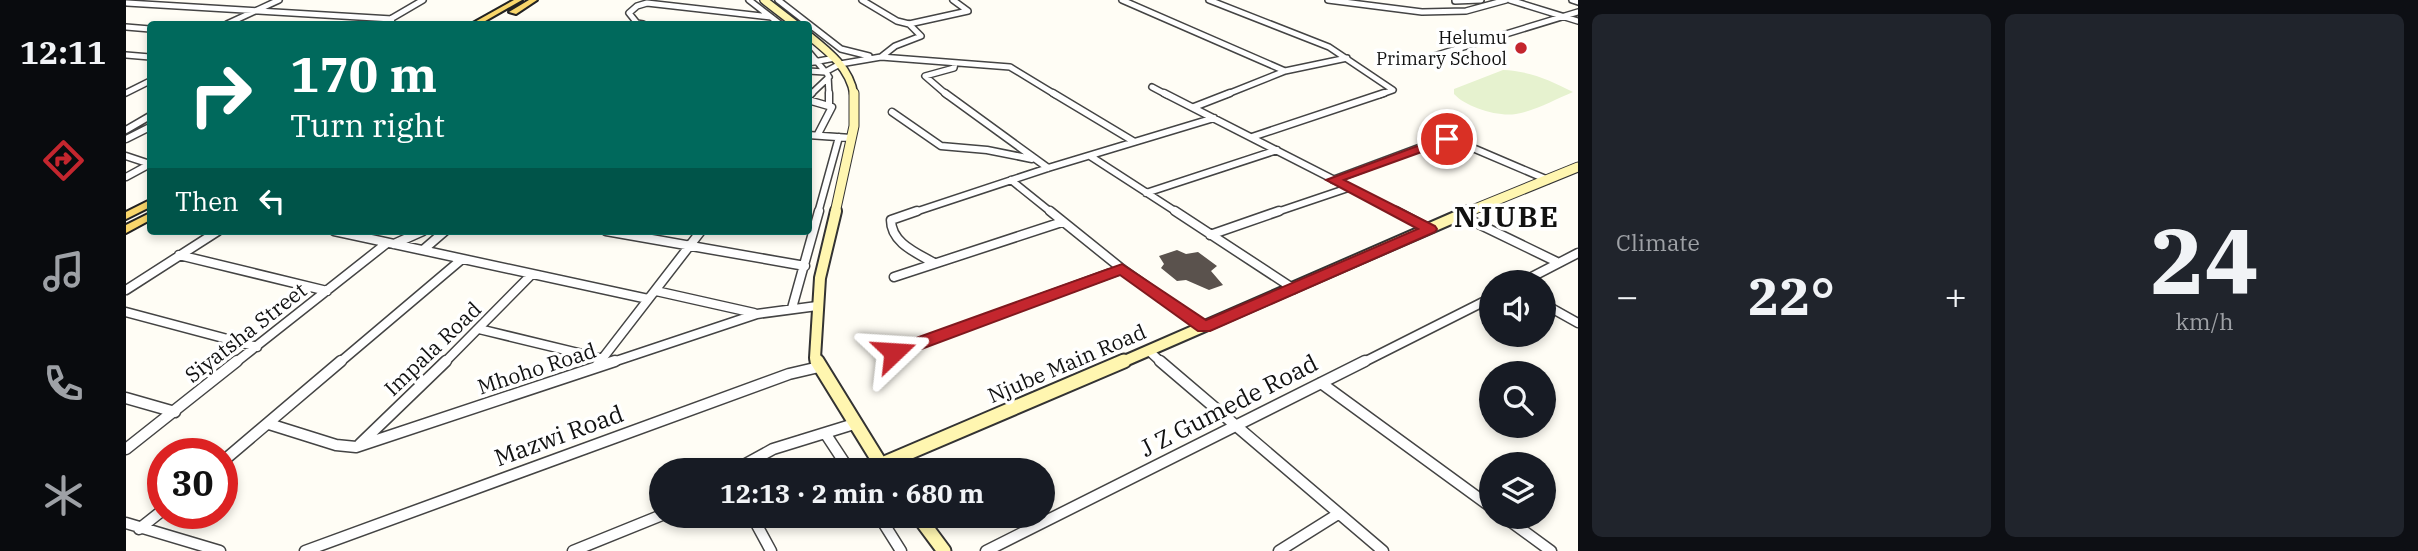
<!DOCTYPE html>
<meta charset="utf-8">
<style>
:root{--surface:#171b24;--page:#20242c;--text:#f1f3f6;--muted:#9ea1a6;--accent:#c4262e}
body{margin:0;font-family:"IBM Plex Serif",serif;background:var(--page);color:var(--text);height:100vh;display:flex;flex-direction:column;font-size:26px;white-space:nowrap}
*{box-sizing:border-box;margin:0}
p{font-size:23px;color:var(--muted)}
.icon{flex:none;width:38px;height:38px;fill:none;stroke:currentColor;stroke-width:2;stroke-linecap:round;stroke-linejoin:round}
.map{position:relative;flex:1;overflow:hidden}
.drawer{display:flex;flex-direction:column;gap:14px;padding:14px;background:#0d0f14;width:840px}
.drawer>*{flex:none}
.guide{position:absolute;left:21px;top:21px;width:665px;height:214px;border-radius:7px;box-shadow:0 4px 10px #0003;background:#00695c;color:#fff;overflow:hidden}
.tools{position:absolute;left:1353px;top:270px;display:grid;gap:14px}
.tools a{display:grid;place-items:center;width:77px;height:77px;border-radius:50%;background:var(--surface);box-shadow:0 4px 10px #0003;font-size:35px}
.speed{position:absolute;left:21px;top:438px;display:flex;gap:14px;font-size:35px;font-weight:700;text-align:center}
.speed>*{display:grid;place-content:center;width:91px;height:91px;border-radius:50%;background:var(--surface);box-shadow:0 4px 10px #0003;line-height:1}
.speed .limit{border:10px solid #d22;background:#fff;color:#111}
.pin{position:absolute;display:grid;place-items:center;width:60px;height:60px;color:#fff;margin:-30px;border:4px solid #fff;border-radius:50%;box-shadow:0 2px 7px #0007}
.me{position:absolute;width:77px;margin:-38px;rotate:70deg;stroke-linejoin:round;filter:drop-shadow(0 0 5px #0008)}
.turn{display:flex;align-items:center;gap:24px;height:147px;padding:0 28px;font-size:32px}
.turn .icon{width:91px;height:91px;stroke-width:2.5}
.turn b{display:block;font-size:49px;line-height:60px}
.then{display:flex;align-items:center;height:66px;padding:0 28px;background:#0003;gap:14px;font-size:26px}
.big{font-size:52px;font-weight:700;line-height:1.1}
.drawer .card{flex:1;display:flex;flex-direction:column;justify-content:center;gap:10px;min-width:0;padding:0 24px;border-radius:10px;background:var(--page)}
.drawer .dial{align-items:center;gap:0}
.dial b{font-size:91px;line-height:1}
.heat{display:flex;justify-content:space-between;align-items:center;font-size:38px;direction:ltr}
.drawer .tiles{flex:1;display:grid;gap:14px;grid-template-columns:repeat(2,1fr)}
.trip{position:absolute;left:523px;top:458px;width:406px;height:70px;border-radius:35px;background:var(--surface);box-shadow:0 4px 10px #0003;font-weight:700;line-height:70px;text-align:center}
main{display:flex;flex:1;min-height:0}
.menu{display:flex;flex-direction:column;width:126px;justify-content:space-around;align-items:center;background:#090b0e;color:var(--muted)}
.menu .icon{width:49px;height:49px}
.menu .selected{color:var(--accent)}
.menu b{font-size:32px;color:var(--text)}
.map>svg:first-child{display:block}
.pitch{fill:#e6f2cf}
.building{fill:#5a524d}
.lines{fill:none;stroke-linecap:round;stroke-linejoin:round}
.street-far3-casing{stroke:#444;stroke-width:8}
.street-far2-casing{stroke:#444;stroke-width:9}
.street-far1-casing{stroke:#444;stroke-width:11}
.street-casing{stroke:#444;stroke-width:13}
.secondary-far3-casing{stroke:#333;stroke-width:10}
.secondary-far2-casing{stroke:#333;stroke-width:11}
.secondary-far1-casing{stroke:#333;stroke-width:14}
.secondary-casing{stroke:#333;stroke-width:17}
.primary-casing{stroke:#222;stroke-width:4}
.street-far3{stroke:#fff;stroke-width:5}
.street-far2{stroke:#fff;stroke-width:6}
.street-far1{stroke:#fff;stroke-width:8}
.street{stroke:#fff;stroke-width:10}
.secondary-far3{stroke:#fff6b0;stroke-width:7}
.secondary-far2{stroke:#fff6b0;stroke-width:9}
.secondary-far1{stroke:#fff6b0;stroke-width:10}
.secondary{stroke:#fff6b0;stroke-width:13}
.primary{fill:#f9d66b;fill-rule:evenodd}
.route{fill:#c4262e;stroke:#7f191e;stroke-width:2}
.poi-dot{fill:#c4262e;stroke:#fff;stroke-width:2.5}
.labels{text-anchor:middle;stroke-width:7;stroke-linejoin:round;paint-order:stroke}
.far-poi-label{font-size:18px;fill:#111;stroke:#fff;text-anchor:end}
.street-label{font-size:21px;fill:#111;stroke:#fff}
.near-street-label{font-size:24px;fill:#111;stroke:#fff}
.district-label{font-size:28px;font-weight:bold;letter-spacing:2px;fill:#111;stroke:#fff}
</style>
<main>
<nav class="menu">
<b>12:11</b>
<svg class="icon selected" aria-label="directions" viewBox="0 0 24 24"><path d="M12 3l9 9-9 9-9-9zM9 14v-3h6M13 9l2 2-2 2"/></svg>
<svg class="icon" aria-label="music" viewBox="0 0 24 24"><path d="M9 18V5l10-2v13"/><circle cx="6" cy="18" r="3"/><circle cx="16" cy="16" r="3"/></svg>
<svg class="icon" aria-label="phone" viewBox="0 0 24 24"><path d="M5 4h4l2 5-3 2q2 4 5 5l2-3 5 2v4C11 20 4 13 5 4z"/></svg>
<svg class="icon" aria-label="climate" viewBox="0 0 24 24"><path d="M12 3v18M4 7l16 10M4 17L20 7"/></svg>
</nav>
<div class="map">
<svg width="1452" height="551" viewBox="0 0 1452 551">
<rect width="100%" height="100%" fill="#fffdf5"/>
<path class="pitch" d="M1377 70C1403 71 1424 80 1447 92 1430 99 1409 111 1390 114 1371 117 1340 107 1328 94V89Z"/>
<path class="building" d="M1051 250 1060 254 1072 252 1091 266 1085 271 1097 285 1083 290 1060 280 1051 281 1035 268 1038 264 1033 256Z"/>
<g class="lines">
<g class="street-far3-casing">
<path id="street-far3" d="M623 0 654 24
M652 0 715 49 743 56
M736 0 771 21 783 24 842 11 827 0
M996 0 1159 71
M1083 0 1203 47 1267 90 1253 95
M1202 0 1296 12 1340 11 1380 0
M1384 0 1452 21
M1446 0 1452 2
M1329 1 1355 0
M1 3 266 19
M101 24 153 0
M256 24 297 0
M517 24 511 23 503 13 511 6 521 3 645 17
M0 27 24 29
M682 51 702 75 703 95
M0 55 24 57
M755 57 769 46 795 36 783 24
M1298 59 1452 12
M682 63 709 58
M682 71 699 72 714 64 755 57 884 67 930 95
M1026 87 1041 95
M0 93 24 81
M684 95 703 77
M821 95 799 76 828 68 829 63
M1099 95 1159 71 1221 58"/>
</g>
<g class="street-far2-casing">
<path id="street-far2" d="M703 93V104
M819 93 922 168
M927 93 1007 141
M1038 93 1273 213
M682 97 686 93
M682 100 706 107 692 134
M1068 107 1104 93
M766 112 815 146 861 150 906 159
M0 130 24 116
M682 135 725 138
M1126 137 1258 93
M0 139 24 127
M0 156 24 164
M964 156 1052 213
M0 177 24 164
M885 180 926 213
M1207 180 1317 139 1328 140 1422 180
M1020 193 1151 150
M692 213 713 137
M786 213 922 168 1088 118
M1148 213 1222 188"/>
</g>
<g class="street-far1-casing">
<path id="street-far1" d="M791 211 765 220C765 243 791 253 808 263
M924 211 996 269 1078 327
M1049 211 1168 289
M1270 211 1304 229
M1334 215 1431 262
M208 231 522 299
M480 231 679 266
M1084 235 1153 211
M268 244 297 231
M297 250 319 231
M53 255 201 291
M768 277 936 222
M1396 282 1452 253
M0 290 92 231
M530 291 628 313
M1418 304 1452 323
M666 308 693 211
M0 312 131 347
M353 329 477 359
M1023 351 1036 363
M768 352 996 269
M109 363 261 243
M213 363 336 259
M318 363 406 274
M473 363 575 231
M484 363 631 314 691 306
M1236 363 1365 298"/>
</g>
<g class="street-casing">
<path id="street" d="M1034 361 1257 551
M471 366 475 361
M1195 383 1365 507
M0 398 49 412
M143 424 210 445 230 447 489 361
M699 433 724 471
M234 444 320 361
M0 449 111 361
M96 462 215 361
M607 471 647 449 728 424
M626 516 645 551
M753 516 775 551
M1377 516 1425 551
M0 523 94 551
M13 529 37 510
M179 551 663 374 693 367 692 364
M447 551 536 515
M860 551 1239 361
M1153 551 1212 514"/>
</g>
<g class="secondary-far3-casing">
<path id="secondary-far3" d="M638 0 669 24
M682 35C702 51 724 68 728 95"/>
</g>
<g class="secondary-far2-casing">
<path id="secondary-far2" d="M709 213 728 126V93
M1339 213 1452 167"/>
</g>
<g class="secondary-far1-casing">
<path id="secondary-far1" d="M693 363 689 358 694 278 710 211
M994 363 1343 211"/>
</g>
<g class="secondary-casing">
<path id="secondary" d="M691 361 757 468
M754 465 998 361
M792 516 818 551"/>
</g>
<g class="primary-casing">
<path id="primary" d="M388 0H396L354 24H345Z
M403 0H411L390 14 383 12Z
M24 200V207L0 219V212Z
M24 213V220L0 233V225Z"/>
</g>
<use href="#street-far3" class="street-far3"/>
<use href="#street-far2" class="street-far2"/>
<use href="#street-far1" class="street-far1"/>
<use href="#street" class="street"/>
<use href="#secondary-far3" class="secondary-far3"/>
<use href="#secondary-far2" class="secondary-far2"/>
<use href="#secondary-far1" class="secondary-far1"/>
<use href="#secondary" class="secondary"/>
<use href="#primary" class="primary"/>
</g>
<path class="route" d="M1321 135 1326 136V141L1218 180 1309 226 1311 229 1309 232 1084 331H1072L994 275 774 357H762L759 352 762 348 996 264 1080 320 1292 229 1200 180Z"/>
<circle class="poi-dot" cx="1395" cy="48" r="7"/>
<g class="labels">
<g class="far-poi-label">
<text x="1381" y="44">Helumu<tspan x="1381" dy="21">Primary School</tspan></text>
</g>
<g class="street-label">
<text transform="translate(120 333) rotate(-38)" y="7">Siyatsha Street</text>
<text transform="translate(307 349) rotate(-44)" y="7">Impala Road</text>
<text transform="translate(941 364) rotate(-23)" y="7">Njube Main Road</text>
<text transform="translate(411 369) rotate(-18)" y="7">Mhoho Road</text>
</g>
<g class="near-street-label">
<text transform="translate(1103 406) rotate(-27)" y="8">J Z Gumede Road</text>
<text transform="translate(433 436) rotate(-20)" y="8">Mazwi Road</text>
</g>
<g class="district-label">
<text x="1381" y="227">NJUBE</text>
</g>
</g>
</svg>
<div class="tools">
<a><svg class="icon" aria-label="sound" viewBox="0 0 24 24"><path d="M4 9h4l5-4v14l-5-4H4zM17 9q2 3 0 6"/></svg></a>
<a><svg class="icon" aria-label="search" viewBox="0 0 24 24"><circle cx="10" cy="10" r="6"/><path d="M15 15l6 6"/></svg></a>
<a><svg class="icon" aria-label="layers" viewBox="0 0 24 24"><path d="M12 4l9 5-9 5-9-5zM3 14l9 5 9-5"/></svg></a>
</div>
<div class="speed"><div class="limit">30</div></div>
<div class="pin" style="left:1321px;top:139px;background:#d93025"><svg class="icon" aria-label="arrive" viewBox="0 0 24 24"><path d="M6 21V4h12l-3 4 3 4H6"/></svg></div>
<svg class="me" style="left:768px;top:352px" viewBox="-20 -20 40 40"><path d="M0-17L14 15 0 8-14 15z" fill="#c4262e" stroke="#fff" stroke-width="4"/></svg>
<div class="trip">12:13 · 2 min · 680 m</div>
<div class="guide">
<div class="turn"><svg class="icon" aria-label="right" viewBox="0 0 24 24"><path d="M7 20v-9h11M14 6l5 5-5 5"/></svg><div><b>170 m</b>Turn right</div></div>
<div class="then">Then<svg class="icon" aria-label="left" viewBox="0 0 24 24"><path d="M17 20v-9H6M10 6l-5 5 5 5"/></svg></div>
</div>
</div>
<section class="drawer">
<div class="tiles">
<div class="card"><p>Climate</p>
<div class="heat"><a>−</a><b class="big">22°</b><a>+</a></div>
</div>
<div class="card dial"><b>24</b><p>km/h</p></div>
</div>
</section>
</main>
